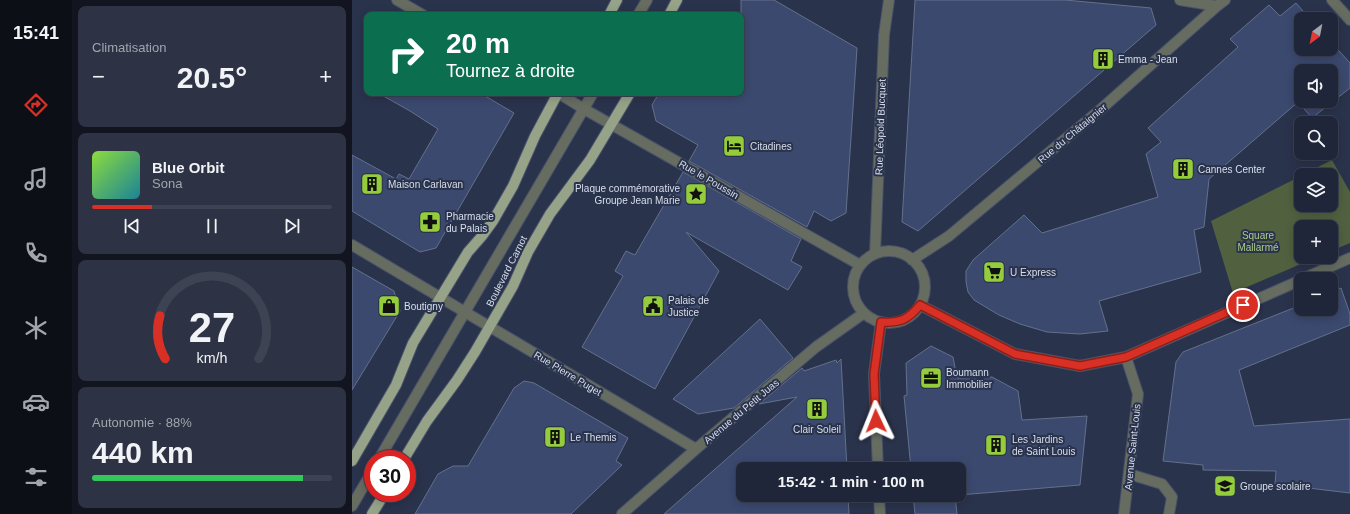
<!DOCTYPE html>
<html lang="fr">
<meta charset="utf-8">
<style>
:root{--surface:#202639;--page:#2d3244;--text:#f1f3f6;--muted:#a2a5ae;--line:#3d4353;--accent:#d93025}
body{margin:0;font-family:Helvetica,sans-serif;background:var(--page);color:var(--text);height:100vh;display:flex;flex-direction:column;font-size:15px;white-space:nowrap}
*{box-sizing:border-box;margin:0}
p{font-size:13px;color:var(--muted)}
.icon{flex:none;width:22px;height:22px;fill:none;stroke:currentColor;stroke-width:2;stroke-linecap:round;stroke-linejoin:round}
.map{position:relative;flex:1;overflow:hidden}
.sheet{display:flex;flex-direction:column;gap:6px;padding:6px;background:#12151f;width:280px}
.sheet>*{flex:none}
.hud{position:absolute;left:12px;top:12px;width:380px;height:84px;border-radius:8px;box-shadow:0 2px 10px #0003,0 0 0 1px var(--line);background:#0b6e4f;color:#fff;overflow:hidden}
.needle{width:26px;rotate:212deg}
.controls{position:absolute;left:942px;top:12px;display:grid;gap:8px}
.controls a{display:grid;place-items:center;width:44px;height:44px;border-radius:8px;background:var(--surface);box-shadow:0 2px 10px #0003,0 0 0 1px var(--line);font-size:20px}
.speed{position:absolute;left:12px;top:450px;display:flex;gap:8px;font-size:20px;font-weight:700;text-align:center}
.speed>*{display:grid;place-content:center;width:52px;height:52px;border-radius:50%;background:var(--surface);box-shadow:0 2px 10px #0003,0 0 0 1px var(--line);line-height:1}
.speed .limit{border:6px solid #d22;background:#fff;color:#111}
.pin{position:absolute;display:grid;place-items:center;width:34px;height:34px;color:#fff;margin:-17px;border:2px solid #fff;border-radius:50%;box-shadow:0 1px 4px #0007}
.me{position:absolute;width:44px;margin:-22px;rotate:358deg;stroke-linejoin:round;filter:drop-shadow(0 0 3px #0008)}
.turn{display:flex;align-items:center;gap:14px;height:84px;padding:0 16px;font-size:18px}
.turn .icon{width:52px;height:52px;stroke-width:2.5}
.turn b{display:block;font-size:28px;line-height:34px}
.big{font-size:30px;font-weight:600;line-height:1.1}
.sheet .tile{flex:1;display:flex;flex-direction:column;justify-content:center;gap:6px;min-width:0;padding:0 14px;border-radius:8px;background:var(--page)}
.sheet .dial{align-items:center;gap:0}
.dial svg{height:104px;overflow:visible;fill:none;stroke:var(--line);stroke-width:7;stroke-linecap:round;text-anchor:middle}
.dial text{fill:var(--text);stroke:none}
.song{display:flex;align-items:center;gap:12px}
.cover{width:48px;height:48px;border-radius:6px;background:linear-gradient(135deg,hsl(90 70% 55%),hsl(190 70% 35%))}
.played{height:4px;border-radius:2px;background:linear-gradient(90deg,var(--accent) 25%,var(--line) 25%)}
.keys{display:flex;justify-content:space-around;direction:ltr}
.heat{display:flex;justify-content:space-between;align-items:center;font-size:22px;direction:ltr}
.charge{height:6px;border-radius:3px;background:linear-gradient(90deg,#34c759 88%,var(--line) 0)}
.trip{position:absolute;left:384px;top:462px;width:230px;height:40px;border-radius:8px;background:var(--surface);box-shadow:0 2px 10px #0003,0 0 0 1px var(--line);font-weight:600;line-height:40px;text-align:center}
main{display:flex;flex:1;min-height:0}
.tabs{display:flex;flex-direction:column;width:72px;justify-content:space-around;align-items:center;background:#0d0f17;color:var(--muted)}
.tabs .icon{width:28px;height:28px}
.tabs .active{color:var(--accent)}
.tabs b{font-size:18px;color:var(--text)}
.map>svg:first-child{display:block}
.green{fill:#516140}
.building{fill:#3b496f;stroke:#64708b;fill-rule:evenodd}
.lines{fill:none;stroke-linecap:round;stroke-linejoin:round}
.minor-casing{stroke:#495269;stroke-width:12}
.major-casing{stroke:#495269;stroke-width:12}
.minor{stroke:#666c60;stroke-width:10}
.major{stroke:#96a389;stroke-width:10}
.route-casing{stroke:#8d1f18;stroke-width:10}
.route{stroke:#d93025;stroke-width:7}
.labels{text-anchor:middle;stroke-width:4;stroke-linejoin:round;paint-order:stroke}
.poi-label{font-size:10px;fill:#d7deed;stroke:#2a334c;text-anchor:start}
.street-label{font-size:10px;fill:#d7deed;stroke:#2a334c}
.park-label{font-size:10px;fill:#abcb87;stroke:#2a334c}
</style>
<main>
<nav class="tabs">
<b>15:41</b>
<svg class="icon active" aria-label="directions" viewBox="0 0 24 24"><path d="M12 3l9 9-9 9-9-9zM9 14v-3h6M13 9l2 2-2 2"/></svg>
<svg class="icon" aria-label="music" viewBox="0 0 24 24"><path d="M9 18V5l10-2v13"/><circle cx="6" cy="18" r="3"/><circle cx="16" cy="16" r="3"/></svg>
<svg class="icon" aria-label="phone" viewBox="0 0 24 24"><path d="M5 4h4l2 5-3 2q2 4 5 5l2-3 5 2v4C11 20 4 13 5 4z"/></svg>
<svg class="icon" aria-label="climate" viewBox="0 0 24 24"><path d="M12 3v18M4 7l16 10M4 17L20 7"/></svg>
<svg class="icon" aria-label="car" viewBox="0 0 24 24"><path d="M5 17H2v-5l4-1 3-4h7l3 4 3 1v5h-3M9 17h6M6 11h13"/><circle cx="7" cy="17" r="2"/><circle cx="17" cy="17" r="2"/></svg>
<svg class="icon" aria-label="filters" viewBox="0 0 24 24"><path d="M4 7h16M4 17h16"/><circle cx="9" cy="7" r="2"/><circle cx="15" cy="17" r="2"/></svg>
</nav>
<section class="sheet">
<div class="tile"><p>Climatisation</p>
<div class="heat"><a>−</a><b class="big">20.5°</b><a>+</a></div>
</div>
<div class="tile">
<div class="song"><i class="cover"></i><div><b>Blue Orbit</b><p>Sona</p></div></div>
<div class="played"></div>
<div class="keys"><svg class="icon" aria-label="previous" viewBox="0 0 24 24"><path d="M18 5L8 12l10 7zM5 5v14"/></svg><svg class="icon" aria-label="pause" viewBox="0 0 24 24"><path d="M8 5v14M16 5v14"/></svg><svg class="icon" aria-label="next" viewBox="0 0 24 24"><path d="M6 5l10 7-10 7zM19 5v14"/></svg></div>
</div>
<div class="tile dial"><svg viewBox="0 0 100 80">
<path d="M14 69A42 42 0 1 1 86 69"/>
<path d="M14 69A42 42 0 0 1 10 36" stroke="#d93025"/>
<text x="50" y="56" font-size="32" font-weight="700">27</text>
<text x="50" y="72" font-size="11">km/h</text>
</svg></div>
<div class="tile"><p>Autonomie · 88%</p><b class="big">440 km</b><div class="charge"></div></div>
</section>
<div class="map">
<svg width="998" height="514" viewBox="0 0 998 514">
<rect width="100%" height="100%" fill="#2a334c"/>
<path class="green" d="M980 160 998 192V243L979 251V227H949V257H965L881 293 859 221 949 176V205H979V175H950Z"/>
<path class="building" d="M389 0H422L505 48 494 213 479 221 462 211 455 227 337 161 346 145 304 121 300 105 307 93H389Z
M563 0H713L799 8 804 25 566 231 550 222Z
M944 3 958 19H949V49H979V42L998 63V88L960 118 946 102 857 179 852 227 842 230 849 272 747 301 756 331 728 334 695 332 668 324 647 315 622 300 616 292 614 282V271L621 260 672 215 690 233 806 197 794 154 809 142 796 128 886 47 878 39 917 5 928 16ZM949 71H979V101H949Z
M26 93H128L162 113 84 248 68 252 0 211V155L44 179 47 174 57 179 86 129 58 111Z
M331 172 449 239 439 261 450 267 436 290 334 232 367 271 303 389 230 347 271 276 263 271 274 251 283 255Z
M0 267 42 291 48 311 0 390Z
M989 288 998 314V325L887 370 902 426 998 419V493L923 484 924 471 851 470V465L811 461 824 362 831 352 949 305V309H979V292Z
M408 319 441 358 382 408 346 414 321 399Z
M579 346 601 357 605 378 640 377 666 391 670 420 735 416 728 485 607 495V469H559L552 396 555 395 554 363Z
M489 359 495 469H391V495H496L497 514H312L445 397 407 404 450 368 452 371 484 360 485 363Z
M172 381 182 383 276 438 264 461 270 465 219 514H63L86 474 101 466H116L162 388Z
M561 495H606H603L605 514H563Z"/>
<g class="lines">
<g class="minor-casing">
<path id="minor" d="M45 0 71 15
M828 0 865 6
M980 0 998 20
M286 15 295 0
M206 93 232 109 508 265
M0 245 344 449
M501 287a36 36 0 1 1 72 0a36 36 0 1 1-72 0Z
M523 254 532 35 537 0
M560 260 597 236 749 109 865 6 873 0
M950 279 998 258
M568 305 663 354 728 366 774 357 949 280
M27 459 241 93
M526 469 522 374 529 322
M777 474 810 484 820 497 817 514
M527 495 528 514
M0 506 21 470
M270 514 344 449 464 347 512 313
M772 514 786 394 774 357"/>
</g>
<g class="major-casing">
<path id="major" d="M257 15 265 0
M317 15 325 0
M52 459 75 421 105 380 123 352 161 286 176 252 198 214 238 160 278 93
M0 461 44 385 61 343 116 252 130 236 141 221 161 186 183 136 206 93
M20 514 33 493"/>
</g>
<use href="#minor" class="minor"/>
<use href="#major" class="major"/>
</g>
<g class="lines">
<g class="route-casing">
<path id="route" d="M524 421 522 374 529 322C548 323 556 320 568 305L663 354 728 366 774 357 891 305"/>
</g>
<use href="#route" class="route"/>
</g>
<defs>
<g id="building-square" transform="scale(1.15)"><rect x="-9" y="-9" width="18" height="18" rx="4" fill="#94cc3c" stroke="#2a334c"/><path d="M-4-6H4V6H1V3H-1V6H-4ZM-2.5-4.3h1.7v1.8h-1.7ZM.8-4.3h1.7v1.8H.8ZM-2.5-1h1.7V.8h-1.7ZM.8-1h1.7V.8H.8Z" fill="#111"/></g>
<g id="hotel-square" transform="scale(1.15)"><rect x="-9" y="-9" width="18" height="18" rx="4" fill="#94cc3c" stroke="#2a334c"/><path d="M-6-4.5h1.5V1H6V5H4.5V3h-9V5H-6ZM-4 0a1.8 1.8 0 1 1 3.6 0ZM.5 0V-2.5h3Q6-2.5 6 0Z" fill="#111"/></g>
<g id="sight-square" transform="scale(1.15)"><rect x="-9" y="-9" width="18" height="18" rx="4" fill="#94cc3c" stroke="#2a334c"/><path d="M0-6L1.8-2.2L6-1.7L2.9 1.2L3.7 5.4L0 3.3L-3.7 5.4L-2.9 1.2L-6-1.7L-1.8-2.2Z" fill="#111"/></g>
<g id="pharmacy-square" transform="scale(1.15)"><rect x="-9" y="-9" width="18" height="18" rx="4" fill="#94cc3c" stroke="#2a334c"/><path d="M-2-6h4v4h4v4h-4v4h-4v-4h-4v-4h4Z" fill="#111"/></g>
<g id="supermarket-square" transform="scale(1.15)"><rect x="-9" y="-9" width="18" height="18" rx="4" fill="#94cc3c" stroke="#2a334c"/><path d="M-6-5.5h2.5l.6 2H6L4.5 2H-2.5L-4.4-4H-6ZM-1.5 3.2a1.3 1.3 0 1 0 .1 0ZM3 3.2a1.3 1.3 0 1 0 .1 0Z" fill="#111"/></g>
<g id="shop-square" transform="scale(1.15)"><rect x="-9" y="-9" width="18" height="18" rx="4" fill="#94cc3c" stroke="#2a334c"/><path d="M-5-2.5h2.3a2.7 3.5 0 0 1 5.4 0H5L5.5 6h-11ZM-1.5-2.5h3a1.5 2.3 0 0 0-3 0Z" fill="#111"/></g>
<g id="civic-square" transform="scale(1.15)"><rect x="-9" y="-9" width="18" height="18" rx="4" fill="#94cc3c" stroke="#2a334c"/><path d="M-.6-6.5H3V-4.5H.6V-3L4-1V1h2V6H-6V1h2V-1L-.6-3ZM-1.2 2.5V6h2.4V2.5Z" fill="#111"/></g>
<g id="office-square" transform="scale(1.15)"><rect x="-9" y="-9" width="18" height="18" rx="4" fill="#94cc3c" stroke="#2a334c"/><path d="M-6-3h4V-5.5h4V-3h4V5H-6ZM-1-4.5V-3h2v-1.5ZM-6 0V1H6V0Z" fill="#111"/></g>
<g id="school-square" transform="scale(1.15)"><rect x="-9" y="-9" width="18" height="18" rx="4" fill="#94cc3c" stroke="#2a334c"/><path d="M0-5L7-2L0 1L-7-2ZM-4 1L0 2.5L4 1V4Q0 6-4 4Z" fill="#111"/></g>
</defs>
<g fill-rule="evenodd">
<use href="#building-square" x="751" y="59"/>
<use href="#hotel-square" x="382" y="146"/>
<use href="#building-square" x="831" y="169"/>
<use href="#building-square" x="20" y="184"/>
<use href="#sight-square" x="344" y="194"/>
<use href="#pharmacy-square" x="78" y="222"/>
<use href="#supermarket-square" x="642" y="272"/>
<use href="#shop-square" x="37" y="306"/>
<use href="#civic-square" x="301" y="306"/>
<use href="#office-square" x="579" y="378"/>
<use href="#building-square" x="465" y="409"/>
<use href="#building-square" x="203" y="437"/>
<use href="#building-square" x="644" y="445"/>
<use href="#school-square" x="873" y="486"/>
</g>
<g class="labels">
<g class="poi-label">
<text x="766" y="63">Emma - Jean</text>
<text x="398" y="150">Citadines</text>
<text x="846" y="173">Cannes Center</text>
<text x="36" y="188">Maison Carlavan</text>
<text x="328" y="192" text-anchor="end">Plaque commémorative<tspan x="328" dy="12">Groupe Jean Marie</tspan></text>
<text x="94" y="220">Pharmacie<tspan x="94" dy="12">du Palais</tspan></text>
<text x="658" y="276">U Express</text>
<text x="316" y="304">Palais de<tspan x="316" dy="12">Justice</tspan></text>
<text x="52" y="310">Boutigny</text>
<text x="594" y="376">Boumann<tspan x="594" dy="12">Immobilier</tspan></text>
<text x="465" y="433" text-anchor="middle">Clair Soleil</text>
<text x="218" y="441">Le Themis</text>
<text x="660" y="443">Les Jardins<tspan x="660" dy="12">de Saint Louis</tspan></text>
<text x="888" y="490">Groupe scolaire</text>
</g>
<g class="street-label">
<text transform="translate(528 127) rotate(-88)" y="4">Rue Léopold Bucquet</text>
<text transform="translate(720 133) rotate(-40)" y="4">Rue du Châtaignier</text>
<text transform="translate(357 179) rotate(30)" y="4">Rue le Poussin</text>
<text transform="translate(154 271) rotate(-63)" y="4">Boulevard Carnot</text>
<text transform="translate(216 373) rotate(31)" y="4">Rue Pierre Puget</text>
<text transform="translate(389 411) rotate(-40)" y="4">Avenue du Petit Juas</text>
<text transform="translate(780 447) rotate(-84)" y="4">Avenue Saint-Louis</text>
</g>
<g class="park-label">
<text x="906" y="239">Square<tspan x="906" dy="12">Mallarmé</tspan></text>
</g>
</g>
</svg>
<div class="controls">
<a><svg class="needle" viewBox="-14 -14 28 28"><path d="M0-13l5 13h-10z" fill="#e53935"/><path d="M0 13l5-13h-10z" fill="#a2a5ae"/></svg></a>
<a><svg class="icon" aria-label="sound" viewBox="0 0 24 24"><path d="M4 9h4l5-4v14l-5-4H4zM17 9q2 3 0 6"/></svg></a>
<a><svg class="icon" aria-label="search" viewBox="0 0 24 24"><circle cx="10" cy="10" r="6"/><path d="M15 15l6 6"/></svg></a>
<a><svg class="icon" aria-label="layers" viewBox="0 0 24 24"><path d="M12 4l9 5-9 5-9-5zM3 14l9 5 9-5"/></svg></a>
<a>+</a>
<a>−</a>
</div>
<div class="speed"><div class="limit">30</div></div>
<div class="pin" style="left:891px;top:305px;background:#d93025"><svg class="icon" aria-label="arrive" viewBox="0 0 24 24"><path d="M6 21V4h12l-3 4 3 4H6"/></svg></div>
<svg class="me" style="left:524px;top:421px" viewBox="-20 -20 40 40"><path d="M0-17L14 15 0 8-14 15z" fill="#d93025" stroke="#fff" stroke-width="4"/></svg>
<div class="trip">15:42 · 1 min · 100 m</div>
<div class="hud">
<div class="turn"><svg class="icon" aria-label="right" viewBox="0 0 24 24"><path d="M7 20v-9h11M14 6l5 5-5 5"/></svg><div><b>20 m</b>Tournez à droite</div></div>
</div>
</div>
</main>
